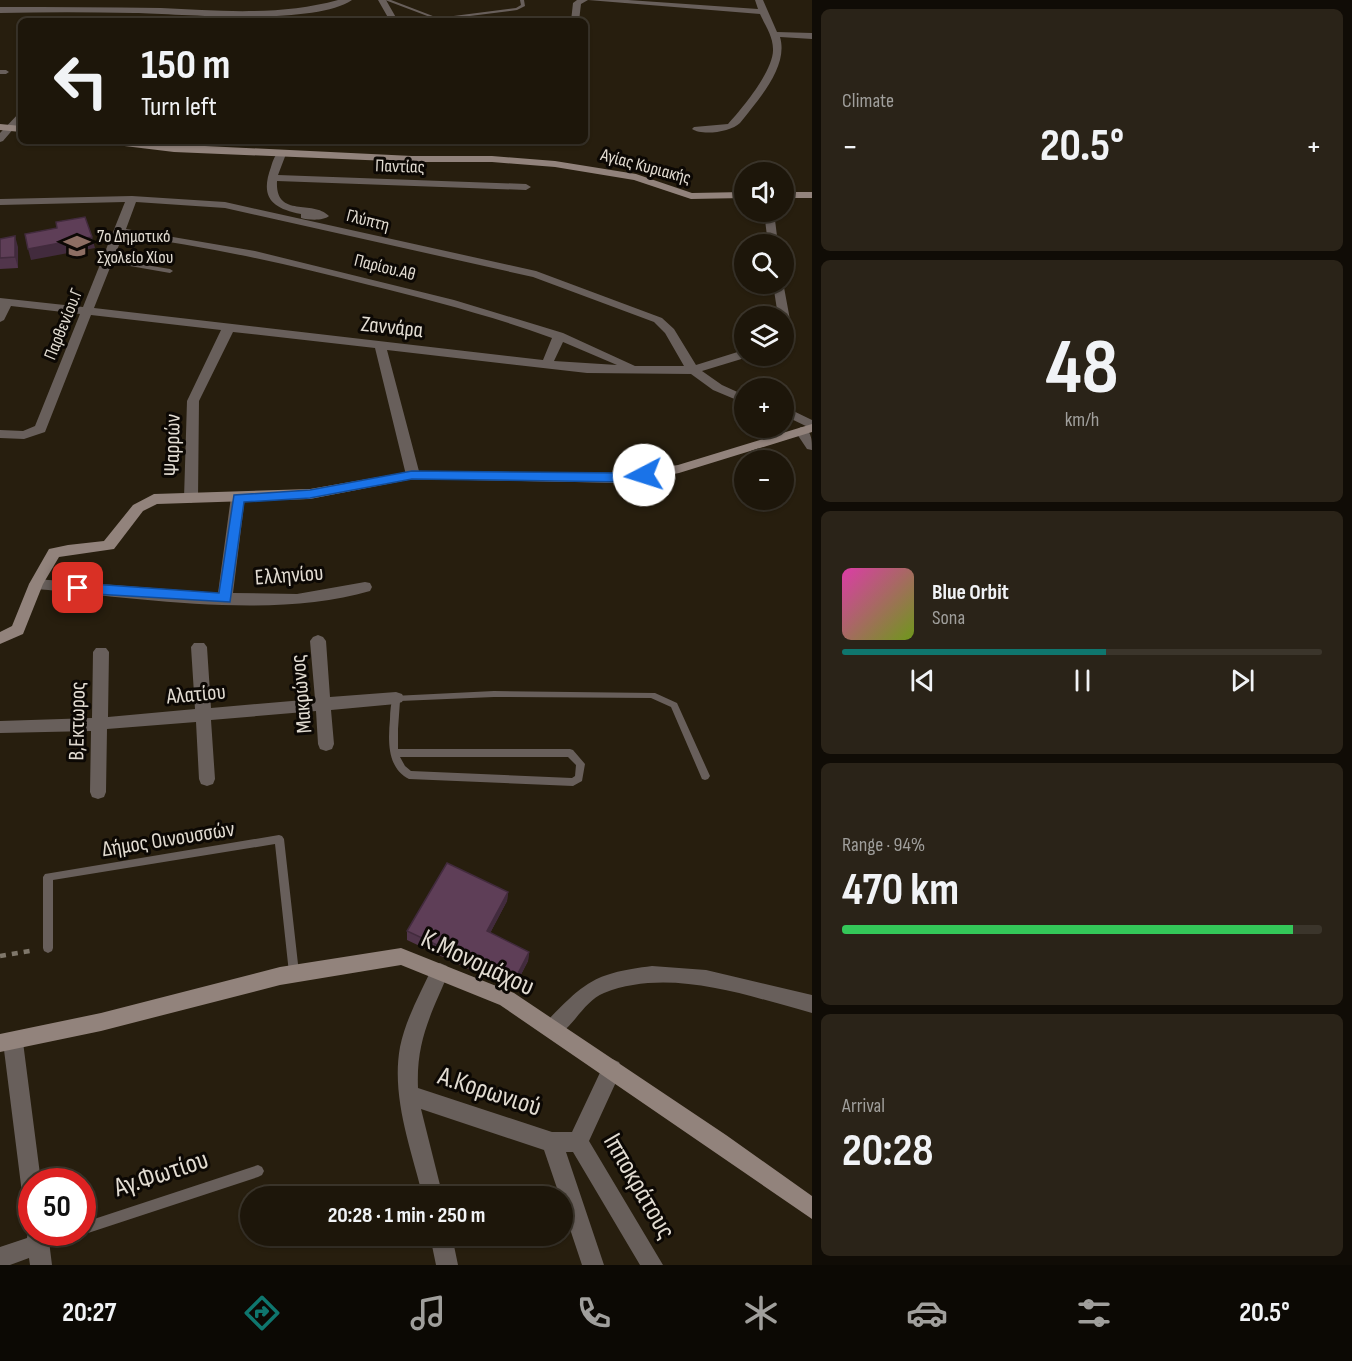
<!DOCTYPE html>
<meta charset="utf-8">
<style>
:root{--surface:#1d160a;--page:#2a2318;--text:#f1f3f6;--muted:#a09f9c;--line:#3b352b;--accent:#0f766e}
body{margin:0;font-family:"Sofia Sans Condensed",sans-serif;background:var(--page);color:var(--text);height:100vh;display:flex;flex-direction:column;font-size:22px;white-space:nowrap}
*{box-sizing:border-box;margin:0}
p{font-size:20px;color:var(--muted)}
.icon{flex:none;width:33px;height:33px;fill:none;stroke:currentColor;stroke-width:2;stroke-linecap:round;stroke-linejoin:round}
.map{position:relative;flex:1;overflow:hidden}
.details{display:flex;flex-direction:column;gap:9px;padding:9px;background:#100c06;width:540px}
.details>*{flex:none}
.guide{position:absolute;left:18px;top:18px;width:570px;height:126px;border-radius:9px;box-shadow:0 2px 4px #0004,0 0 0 2px var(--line);background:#1d160a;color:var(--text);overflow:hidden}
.controls{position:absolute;left:734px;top:162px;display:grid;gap:12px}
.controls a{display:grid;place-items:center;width:60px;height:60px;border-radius:50%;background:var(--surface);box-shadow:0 2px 4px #0004,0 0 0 2px var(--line);font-size:30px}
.speed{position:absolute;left:18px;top:1168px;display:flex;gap:12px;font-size:30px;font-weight:700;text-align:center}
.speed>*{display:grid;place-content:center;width:78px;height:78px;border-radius:50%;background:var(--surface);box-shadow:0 2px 4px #0004,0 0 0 2px var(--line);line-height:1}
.speed .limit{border:9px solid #d22;background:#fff;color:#111}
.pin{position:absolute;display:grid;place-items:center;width:51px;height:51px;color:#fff;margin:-26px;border-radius:12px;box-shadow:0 3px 9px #0006}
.me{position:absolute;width:66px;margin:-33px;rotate:265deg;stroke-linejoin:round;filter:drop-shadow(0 0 4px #0008)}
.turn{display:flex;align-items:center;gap:21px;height:126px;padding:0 24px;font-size:27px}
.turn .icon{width:78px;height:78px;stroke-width:2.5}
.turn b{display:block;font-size:42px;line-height:51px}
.big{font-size:45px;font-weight:700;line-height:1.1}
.details .widget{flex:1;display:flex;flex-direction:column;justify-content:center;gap:9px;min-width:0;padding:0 21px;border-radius:9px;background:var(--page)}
.details .dial{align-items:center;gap:0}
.dial b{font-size:78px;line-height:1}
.song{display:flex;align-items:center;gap:18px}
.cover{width:72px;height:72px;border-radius:9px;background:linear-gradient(135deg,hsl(320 70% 55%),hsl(80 70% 35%))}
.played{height:6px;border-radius:3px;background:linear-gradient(90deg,var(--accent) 55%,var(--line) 55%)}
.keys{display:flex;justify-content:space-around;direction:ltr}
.heat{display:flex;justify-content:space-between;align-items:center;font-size:33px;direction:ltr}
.charge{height:9px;border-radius:4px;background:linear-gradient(90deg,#34c759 94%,var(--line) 0)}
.trip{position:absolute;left:240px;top:1186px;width:333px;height:60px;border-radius:30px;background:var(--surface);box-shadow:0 2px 4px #0004,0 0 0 2px var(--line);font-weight:700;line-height:60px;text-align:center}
.menu{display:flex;height:96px;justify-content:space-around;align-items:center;background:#0c0904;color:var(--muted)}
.menu .icon{width:42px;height:42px}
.menu .on{color:var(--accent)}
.menu b{font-size:27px;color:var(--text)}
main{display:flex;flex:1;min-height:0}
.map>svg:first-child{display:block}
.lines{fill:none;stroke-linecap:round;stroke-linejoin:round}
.path{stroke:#7f776a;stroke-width:4.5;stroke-dasharray:6 6;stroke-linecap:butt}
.lane{fill:#685f5b;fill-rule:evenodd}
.street{fill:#685f5b;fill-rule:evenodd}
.secondary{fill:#92837c;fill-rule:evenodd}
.wall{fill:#51354b}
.shaded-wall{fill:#422b3d}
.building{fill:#5e3e57;stroke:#422b3d;stroke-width:1.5}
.route{fill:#1a73e8;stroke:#114b97;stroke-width:1.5}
.labels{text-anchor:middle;stroke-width:6;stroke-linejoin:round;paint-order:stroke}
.far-street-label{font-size:18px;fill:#e2dcd2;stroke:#0c0804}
.far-poi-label{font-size:18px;fill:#e2dcd2;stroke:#0c0804;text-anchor:start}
.street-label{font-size:22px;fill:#e2dcd2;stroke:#0c0804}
.near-street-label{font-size:27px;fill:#e2dcd2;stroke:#0c0804}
</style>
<main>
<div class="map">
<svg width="812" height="1265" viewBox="0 0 812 1265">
<rect width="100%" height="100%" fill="#271e0e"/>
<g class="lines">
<path class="path" d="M0 956 35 950"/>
<path class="lane" d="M385 0H391L438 18 516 8 521 5 520 0H524L525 6 517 10 438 20Z
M258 14 262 15 260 21H256Z
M0 70H6L9 72 6 74H0Z
M109 259 170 269 173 271 170 273 107 262V260Z
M494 691 655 693 677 703 710 776 708 779 705 780 702 779 671 707 651 698 494 697 400 701 398 729V749H570L573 750 585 764 582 781 573 786 409 779C387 768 388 741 390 719 390 711 391 703 393 696ZM400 757H568L576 765 575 776 572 778 411 771 405 766Z
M279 835 282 836 284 839 299 973 298 976 294 978 290 976 289 973 275 844 53 880V948L52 951 48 953 44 951 43 948V877L45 874Z
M258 1165 262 1167 264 1171 262 1175 258 1177 82 1235 78 1233H82V1223Z
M54 1233H78L76 1237 72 1239 39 1250 35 1248 33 1244 35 1240Z"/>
<path class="street" d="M338 0H352C314 26 183 14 134 13 89 12 45 12 0 13V7C54 7 107 7 161 8 220 11 280 16 338 0Z
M378 0H386L398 21H390Z
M577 0H628L758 9 755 0H763L777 32 812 33V39L780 37C789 67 757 101 740 123 731 132 702 136 692 129L694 127 728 124C742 109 774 70 773 49 773 36 765 25 760 14L588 0 581 4 579 21H571L573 3Z
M21 111V120L3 141 0 142V133Z
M281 151 286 154 278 175 526 184 531 187 526 190 277 181C275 219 312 199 329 216 323 221 309 220 301 218V214C271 208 260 197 271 167 273 160 275 154 281 151Z
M132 196 225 202 536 271 662 318 674 329 696 365 744 350V356L748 357 702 371 722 385 744 395V403L713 390 691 374 587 373 387 350 420 475 413 479 406 475 375 348 233 332 199 401 198 498 191 503 184 498 187 401 221 330 91 315 45 432 24 439 0 438V430L23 431 35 426 80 314 11 306 4 320 0 322V298L83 307 125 202 0 205V199ZM136 202 225 208 533 277 654 322 665 333 684 366H635L563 333 454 300 255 251 126 229ZM123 235C206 246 287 264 369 285 430 300 492 316 552 338L543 360 94 308ZM563 342 617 365 554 361Z
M764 212H774L778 244H768Z
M783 282 791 325 789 334 783 338V316H778L773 284Z
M783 406 812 420V429L783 415Z
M801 427C812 430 812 440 812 450L807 449 795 431Z
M238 492 245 497 233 593 297 594 365 582 370 583 372 587 370 591C273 620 137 598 36 589L29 584 36 579 218 593 231 497Z
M318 635 323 637 326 641 330 697 396 692 402 694 404 698 402 702 396 704 331 710 334 744 332 749 326 751 320 749 318 744 316 711 211 720 215 779 213 784 207 786 201 784 199 779 196 722 107 729 106 792 104 797 98 799 92 797 90 792 91 731 0 733V721L92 718 93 652 96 648H106L109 652 108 717 195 709 191 647 194 643H204L207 647 211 708 315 699 310 641 313 637Z
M440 963 447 966 449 972C431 1014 416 1041 418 1088L552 1132H572L605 1062 612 1059 619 1062 622 1069 589 1141 663 1265H640L573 1152H566L604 1265H582L562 1205V1197H560L544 1150 421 1109 443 1197H423C411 1149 391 1097 400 1047 406 1018 421 992 433 966Z
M652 966 706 970 812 995V1013C748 996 670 967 604 993 582 1002 573 1030 552 1038L545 1035 542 1029 545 1023C585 982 594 973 652 966Z
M13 1033 20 1035 23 1042 41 1182H32V1203L25 1200 22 1193 3 1042 6 1035Z
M29 1225H32V1233H48L52 1265H30L29 1258 10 1265H0V1247L27 1238Z
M430 1236H452L458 1265H436Z"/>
<path class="secondary" d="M0 124 21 126V132L0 130Z
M103 141 412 156H492L555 161 636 174 692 193 744 192V198L691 199 634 180 555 167 492 162H412L174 152 108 144Z
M783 192H812V198H783Z
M812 424V432L679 473 627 483 413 479 310 499 157 504 143 511 114 549 59 557 43 584 23 634 0 644V632L12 626 29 584 49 549 68 545 104 541 133 505 154 494 310 489 413 471 627 473 678 465Z
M401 948 514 993 726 1135 812 1196V1219L500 1005 401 965 280 985 101 1031 0 1052V1034L101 1013 280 967Z"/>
</g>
<path class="wall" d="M0 239 18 247V268L0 269Z
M508 892 507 901 490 933 529 952 528 961 513 990 407 940V931Z"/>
<path class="shaded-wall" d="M15 236 18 247V268L15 257Z
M92 237 95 248 31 260 28 249Z
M508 892 507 901 486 941 487 931Z
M529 952 528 961 513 990 514 981Z"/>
<path class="building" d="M85 217 92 237 28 249 25 234 57 228 56 222Z
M15 236V257L0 258V239Z
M447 863 508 892 487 931 529 952 514 981 407 931Z"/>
<path class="route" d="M412 471 627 473 644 471 650 475 648 478 627 482 412 479 310 498 244 502 230 602 78 593 72 588 78 583 219 593 234 495 310 490Z"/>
<defs>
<g id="school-bare" transform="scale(2.07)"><path d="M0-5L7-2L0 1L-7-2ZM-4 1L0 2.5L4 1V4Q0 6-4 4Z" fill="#8d6e63" stroke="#0c0804" stroke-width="2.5" paint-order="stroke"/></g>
</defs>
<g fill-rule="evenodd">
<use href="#school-bare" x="77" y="246"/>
</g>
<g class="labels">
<g class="far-street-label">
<text transform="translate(400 166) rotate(2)" y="6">Παντίας</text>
<text transform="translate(646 166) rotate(15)" y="6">Αγίας Κυριακής</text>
<text transform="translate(368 220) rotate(14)" y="6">Γλύπτη</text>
<text transform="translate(385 267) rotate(14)" y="6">Παρίου.Αθ</text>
<text transform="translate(63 324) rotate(-68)" y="6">Παρθενίου.Γ</text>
</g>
<g class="far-poi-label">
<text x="97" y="242">7ο Δημοτικό<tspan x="97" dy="21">Σχολείο Χίου</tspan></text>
</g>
<g class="street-label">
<text transform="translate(392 326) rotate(6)" y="8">Ζαννάρα</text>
<text transform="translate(171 445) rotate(-89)" y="8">Ψαρρών</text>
<text transform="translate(289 574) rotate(-4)" y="8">Ελληνίου</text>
<text transform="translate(196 693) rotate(-5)" y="8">Αλατίου</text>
<text transform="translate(300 694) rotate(-95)" y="8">Μακρώνος</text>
<text transform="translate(76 721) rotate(-89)" y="8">Β,Εκτωρος</text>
<text transform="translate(168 838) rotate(-9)" y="8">Δήμος Οινουσσών</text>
</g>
<g class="near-street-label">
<text transform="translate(478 962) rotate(25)" y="9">Κ.Μονομάχου</text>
<text transform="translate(490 1091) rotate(18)" y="9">Α.Κορωνιού</text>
<text transform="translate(161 1173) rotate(-18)" y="9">Αγ.Φωτίου</text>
<text transform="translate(640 1186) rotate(60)" y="9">Ιπποκράτους</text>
</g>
</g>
</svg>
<div class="controls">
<a><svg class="icon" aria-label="sound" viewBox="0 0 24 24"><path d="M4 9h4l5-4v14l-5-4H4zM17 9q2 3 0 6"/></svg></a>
<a><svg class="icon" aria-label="search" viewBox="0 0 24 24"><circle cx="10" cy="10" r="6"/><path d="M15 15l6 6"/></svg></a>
<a><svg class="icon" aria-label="layers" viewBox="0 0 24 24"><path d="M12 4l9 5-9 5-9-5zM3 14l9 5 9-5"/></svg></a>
<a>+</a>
<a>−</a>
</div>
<div class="speed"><div class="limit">50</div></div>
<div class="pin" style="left:78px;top:588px;background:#d93025"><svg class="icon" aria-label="arrive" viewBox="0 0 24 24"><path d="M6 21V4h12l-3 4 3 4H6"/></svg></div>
<svg class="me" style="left:644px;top:475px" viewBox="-20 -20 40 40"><circle r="19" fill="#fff"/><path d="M0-13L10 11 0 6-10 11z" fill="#1a73e8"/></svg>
<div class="trip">20:28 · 1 min · 250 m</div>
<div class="guide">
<div class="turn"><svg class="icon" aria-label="left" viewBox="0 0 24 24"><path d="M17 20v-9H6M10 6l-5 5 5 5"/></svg><div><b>150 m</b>Turn left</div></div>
</div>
</div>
<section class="details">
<div class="widget"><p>Climate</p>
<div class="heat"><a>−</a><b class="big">20.5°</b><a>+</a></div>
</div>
<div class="widget dial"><b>48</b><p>km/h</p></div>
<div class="widget">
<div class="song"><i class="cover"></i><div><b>Blue Orbit</b><p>Sona</p></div></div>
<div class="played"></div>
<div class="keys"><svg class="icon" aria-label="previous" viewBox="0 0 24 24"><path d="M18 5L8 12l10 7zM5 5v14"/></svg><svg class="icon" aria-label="pause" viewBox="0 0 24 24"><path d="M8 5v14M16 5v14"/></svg><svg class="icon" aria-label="next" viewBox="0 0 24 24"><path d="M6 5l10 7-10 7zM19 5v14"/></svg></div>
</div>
<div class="widget"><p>Range · 94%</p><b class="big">470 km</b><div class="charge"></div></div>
<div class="widget"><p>Arrival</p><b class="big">20:28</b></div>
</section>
</main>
<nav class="menu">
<b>20:27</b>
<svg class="icon on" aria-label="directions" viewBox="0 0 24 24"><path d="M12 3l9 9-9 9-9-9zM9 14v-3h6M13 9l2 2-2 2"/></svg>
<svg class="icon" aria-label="music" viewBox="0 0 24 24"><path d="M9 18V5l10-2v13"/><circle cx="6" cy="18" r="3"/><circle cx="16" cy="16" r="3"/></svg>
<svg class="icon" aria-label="phone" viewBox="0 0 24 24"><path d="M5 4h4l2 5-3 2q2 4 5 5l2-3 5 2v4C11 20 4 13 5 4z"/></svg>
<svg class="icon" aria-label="climate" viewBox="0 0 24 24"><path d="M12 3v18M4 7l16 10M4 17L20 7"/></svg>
<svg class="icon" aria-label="car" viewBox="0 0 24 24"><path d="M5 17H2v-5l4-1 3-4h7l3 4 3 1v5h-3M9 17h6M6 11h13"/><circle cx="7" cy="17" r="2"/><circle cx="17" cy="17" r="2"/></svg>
<svg class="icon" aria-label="filters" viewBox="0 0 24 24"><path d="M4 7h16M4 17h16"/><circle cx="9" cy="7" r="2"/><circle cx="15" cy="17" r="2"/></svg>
<b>20.5°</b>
</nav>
